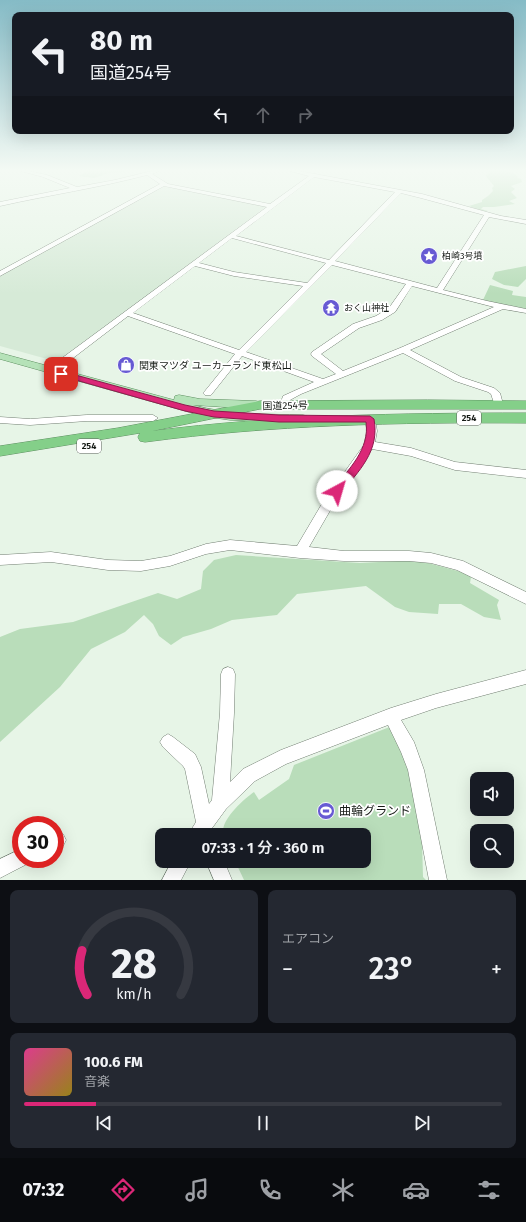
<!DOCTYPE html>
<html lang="ja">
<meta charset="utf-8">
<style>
:root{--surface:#171b24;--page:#242831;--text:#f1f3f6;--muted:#9ea1a6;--line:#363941;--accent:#db2777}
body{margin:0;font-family:"Fira Sans","Noto Sans JP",sans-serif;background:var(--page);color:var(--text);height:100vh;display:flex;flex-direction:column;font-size:15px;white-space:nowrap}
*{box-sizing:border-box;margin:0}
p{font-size:13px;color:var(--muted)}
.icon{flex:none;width:22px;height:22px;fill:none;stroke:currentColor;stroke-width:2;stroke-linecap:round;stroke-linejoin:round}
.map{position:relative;height:880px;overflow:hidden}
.panel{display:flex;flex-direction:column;gap:10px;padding:10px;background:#0d0f14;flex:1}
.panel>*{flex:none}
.banner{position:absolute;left:12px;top:12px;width:502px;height:122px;border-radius:8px;box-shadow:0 4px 16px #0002;background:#171b24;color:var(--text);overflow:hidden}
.tools{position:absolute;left:470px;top:772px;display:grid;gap:8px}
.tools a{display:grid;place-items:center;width:44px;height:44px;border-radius:8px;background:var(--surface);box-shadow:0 4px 16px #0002;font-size:20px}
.speed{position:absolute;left:12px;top:816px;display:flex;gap:8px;font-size:20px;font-weight:700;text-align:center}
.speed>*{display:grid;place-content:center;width:52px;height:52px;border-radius:50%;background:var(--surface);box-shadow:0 4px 16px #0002;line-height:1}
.speed .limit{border:6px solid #d22;background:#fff;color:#111}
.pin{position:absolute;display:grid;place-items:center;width:34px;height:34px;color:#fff;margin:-17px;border-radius:8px;box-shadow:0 2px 6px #0006}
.me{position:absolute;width:44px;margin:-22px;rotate:39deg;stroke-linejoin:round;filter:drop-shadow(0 0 3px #0008)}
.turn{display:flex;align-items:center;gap:14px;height:84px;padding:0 12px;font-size:18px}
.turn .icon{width:52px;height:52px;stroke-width:2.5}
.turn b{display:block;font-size:28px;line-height:34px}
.lanes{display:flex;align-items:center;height:38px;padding:0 12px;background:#0003;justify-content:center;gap:20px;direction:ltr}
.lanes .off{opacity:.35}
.big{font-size:30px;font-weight:600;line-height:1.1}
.panel .tile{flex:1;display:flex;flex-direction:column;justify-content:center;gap:6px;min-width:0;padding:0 14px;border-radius:8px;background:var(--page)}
.panel .dial{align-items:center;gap:0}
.dial svg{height:104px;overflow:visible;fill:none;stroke:var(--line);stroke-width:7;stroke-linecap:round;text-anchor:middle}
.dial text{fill:var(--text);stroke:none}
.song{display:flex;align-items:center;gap:12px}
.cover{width:48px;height:48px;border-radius:6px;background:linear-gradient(135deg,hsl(330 70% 55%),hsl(50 70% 35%))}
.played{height:4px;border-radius:2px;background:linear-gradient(90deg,var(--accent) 15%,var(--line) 15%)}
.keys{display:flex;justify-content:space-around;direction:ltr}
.heat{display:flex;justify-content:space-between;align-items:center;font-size:22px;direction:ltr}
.panel .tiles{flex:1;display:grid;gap:10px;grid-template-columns:1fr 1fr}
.tile:last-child{grid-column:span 2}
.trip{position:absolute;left:155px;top:828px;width:216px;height:40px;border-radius:8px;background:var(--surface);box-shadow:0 4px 16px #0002;font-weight:600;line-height:40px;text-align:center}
.menu{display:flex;height:64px;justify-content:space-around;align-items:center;background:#090b0e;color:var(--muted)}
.menu .icon{width:28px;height:28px}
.menu .on{color:var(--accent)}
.menu b{font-size:18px;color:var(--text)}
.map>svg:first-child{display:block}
.built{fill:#d6ead7}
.green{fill:#b9ddba}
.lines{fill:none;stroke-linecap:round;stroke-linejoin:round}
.minor-casing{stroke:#737f73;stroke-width:1}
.major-casing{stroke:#5e9061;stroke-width:1}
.highway-casing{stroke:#5e9061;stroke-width:1}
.minor{fill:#fff;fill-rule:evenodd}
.major{fill:#b5e2b8;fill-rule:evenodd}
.highway{fill:#84cf89;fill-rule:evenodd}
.route{fill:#db2777;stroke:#8e194d}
.labels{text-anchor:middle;stroke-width:3.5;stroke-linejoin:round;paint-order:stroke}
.far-poi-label{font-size:9px;fill:#161b16;stroke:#fff;text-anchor:start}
.shield{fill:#fff;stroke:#5c5f5c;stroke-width:1}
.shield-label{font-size:9px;font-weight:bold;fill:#161b16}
.poi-label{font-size:10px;fill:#161b16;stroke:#fff;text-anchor:start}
.street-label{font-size:10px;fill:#161b16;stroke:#fff}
.near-poi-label{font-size:12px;fill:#161b16;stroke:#fff;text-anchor:start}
</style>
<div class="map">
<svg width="526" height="880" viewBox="0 0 526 880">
<rect width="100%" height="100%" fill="#e7f5e7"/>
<path class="built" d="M163 186 267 206 58 362 0 346V275Z"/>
<path class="green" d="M87 171H154L148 172 134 171 109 173 94 178 79 176Z
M487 171C498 171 510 168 518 177L517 178 521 179 522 182 511 186 515 189 511 192 517 198 509 201 515 204 494 207H483L481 209 488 211 483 212 469 206 482 202V200L488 196 493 191 492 188 494 186 486 176 489 172Z
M526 266V279L518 287 504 285 492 279 495 272Z
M490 285 513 291 512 295 526 297V310L483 300Z
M236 555 360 563 417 560 465 573 471 577 470 583 499 600 497 605 501 620 484 617 461 604H439L438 614 409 612 395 607 366 586 297 594 277 615 232 620 211 629 183 637 171 645 159 636 153 624 144 615 125 632 91 649 60 687 0 742V637L20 629 73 622 158 593 177 599 201 589 203 571 214 560Z
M392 726 406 758 422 840 423 877 426 880H244L235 861H364V835H224C218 822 244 799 254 792L259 800 289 779 294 765Z"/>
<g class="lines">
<g class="minor-casing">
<path id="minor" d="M21 171H29L47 175 77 187 115 180 152 171H159L152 174 168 184 270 204 309 176 290 171H299L422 194 501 216 526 220V224L489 217 443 290 487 301 526 309V313L503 309 410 350 461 377 494 388 500 393 503 404 498 407 495 406 491 394 488 392 455 381 403 353 301 394 290 400 288 407 285 408 280 405 283 396 314 382 242 356 211 395H205L203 393 205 391 235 354 128 316 60 368H54L53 366 54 364 267 207 164 186 0 276V271L160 184 147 175C98 188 49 195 0 206V202L70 188 43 177ZM314 177 395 192 329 260 236 236ZM401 193 421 198 484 215 437 288 335 261ZM232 238 326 263 307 283 234 272 199 263ZM332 265 406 284 389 308 376 316 353 324 312 352 311 354 312 356 336 374 323 379 246 352ZM195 266 234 276 303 286 239 350 133 313ZM412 286 494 307 400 348 343 371 321 354 359 328 382 320 395 312Z
M87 415H153L158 418 153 421H87L30 425 0 423V417L30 419Z
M370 416 375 419 377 431 375 442 411 448 455 462 526 470V478L455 470 411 456 372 449 331 509 309 547 344 551H409L431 553 463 561 526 592V604L457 570 431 563 409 561H344L300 558 230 550 206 554 170 566 141 571 108 570 51 562 0 565V555L51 552 108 560 141 561 170 556 206 544 230 540 297 546 323 502 364 445 367 431 365 419Z
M228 667 233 669 235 674 234 713 230 782 243 769 281 750 391 708 436 694 526 670V684L436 708 401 720 414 742 424 770 447 880H429L408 770 401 752 388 725 286 764 255 781 226 809 207 835H188L196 822 185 769 183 766 163 747 160 742 163 737 168 734 173 737 195 754 201 767 209 804 212 800 220 713 221 674 223 669Z
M57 831 63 834 66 840 63 846 55 850V832Z
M21 849V859H29L27 864 0 878V859Z
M172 861H191L181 880H162Z
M206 861H224L232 880H214Z"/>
</g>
<g class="major-casing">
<path id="major" d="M0 353 174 400 175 396 179 395 200 399 256 401 260 402 262 405 260 408 256 409 193 405C229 415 267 414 303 415L307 416 309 419 307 422 303 423 230 420 203 416 0 359Z"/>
</g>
<g class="highway-casing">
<path id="highway" d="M428 400 526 401V409H260L152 431C276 415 401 413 526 413V423C398 422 272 425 145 442L140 441 138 437 140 433 0 456V446L118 428 260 401Z"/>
</g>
<use href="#minor" class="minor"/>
<use href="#major" class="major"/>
<use href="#highway" class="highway"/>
</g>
<linearGradient id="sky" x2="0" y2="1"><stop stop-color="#85bbc6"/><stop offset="0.58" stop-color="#f4faf4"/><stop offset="1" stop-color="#f4faf4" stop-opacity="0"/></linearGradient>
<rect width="526" height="294" fill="url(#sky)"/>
<path class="route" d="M61 371 185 405 214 411 279 415 370 416 374 419C380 451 359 471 340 494H333L332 491 333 489C349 469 370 449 366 422H279L214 417 185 411 58 375 57 374Z"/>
<defs>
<g id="sight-disc" transform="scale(0.9)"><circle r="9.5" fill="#675ad3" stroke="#fff"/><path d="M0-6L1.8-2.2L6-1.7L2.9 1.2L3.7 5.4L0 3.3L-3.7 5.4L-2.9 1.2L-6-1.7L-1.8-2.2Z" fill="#fff"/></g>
<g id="temple-disc" transform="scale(0.9)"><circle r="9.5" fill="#675ad3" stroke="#fff"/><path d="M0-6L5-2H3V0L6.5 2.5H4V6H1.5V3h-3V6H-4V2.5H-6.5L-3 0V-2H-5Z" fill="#fff"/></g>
<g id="shop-disc" transform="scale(0.9)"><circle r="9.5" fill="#675ad3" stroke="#fff"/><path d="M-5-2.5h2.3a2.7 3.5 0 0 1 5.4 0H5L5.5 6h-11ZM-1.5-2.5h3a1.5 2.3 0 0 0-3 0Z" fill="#fff"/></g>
<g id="stadium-disc" transform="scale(0.9)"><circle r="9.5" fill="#675ad3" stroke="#fff"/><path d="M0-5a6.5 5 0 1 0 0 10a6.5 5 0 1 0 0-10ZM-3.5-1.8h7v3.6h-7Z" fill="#fff"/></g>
</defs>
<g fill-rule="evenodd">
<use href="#sight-disc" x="429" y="256"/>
<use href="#temple-disc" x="331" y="308"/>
<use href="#shop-disc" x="126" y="365"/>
<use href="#stadium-disc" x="326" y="811"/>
</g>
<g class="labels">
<g class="far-poi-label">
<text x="442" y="259">柏崎3号墳</text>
<text x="344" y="311">おく山神社</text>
</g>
<g class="shield">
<rect x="457" y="411" width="24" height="14" rx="3"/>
<rect x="77" y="439" width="24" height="14" rx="3"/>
</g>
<g class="shield-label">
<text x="469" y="421">254</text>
<text x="89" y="449">254</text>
</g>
<g class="poi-label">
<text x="139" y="369">関東マツダ ユーカーランド東松山</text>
</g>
<g class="street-label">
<text transform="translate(285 405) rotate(-1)" y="4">国道254号</text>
</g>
<g class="near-poi-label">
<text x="339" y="815">曲輪グランド</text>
</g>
</g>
</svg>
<div class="tools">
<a><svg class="icon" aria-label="sound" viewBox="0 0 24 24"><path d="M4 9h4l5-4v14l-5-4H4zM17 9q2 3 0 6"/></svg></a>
<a><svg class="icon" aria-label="search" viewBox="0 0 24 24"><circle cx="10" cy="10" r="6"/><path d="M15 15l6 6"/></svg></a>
</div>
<div class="speed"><div class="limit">30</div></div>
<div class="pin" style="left:61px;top:374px;background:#d93025"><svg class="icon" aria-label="arrive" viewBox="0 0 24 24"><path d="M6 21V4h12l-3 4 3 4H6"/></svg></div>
<svg class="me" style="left:337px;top:491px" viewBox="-20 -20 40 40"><circle r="19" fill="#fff"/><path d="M0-13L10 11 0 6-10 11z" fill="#db2777"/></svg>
<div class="trip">07:33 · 1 分 · 360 m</div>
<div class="banner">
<div class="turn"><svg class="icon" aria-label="left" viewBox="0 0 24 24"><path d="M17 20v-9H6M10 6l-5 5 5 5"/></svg><div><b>80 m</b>国道254号</div></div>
<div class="lanes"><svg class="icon" aria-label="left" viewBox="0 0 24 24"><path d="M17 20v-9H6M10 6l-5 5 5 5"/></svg><svg class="icon off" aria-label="ahead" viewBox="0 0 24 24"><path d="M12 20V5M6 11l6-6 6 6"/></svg><svg class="icon off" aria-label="right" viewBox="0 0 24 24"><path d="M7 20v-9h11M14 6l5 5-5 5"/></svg></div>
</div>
</div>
<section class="panel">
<div class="tiles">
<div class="tile dial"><svg viewBox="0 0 100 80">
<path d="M14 69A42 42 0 1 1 86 69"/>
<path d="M14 69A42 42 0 0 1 10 35" stroke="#db2777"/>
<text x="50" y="56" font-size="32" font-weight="700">28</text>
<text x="50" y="72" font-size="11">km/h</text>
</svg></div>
<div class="tile"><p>エアコン</p>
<div class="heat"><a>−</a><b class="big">23°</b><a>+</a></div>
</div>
<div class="tile">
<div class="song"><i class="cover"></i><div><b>100.6 FM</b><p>音楽</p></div></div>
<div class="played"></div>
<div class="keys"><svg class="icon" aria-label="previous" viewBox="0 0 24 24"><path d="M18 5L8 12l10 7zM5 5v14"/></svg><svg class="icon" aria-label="pause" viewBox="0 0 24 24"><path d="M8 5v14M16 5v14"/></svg><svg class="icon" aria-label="next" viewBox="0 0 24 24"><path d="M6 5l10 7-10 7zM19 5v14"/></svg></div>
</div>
</div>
</section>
<nav class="menu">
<b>07:32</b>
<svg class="icon on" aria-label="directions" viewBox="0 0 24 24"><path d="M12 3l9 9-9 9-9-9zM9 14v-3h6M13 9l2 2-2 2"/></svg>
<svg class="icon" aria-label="music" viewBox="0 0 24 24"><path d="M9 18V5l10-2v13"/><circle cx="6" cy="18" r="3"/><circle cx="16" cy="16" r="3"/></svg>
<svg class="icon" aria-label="phone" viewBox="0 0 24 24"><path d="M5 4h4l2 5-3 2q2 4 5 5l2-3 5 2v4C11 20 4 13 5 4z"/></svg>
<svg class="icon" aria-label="climate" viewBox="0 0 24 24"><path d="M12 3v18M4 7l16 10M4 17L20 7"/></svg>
<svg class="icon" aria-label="car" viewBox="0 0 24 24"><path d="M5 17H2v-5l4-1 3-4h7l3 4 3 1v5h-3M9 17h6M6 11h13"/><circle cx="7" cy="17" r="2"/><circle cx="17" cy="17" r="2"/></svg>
<svg class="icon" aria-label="filters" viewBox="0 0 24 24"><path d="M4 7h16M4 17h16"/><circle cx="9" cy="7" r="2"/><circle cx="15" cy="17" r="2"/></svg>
</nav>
